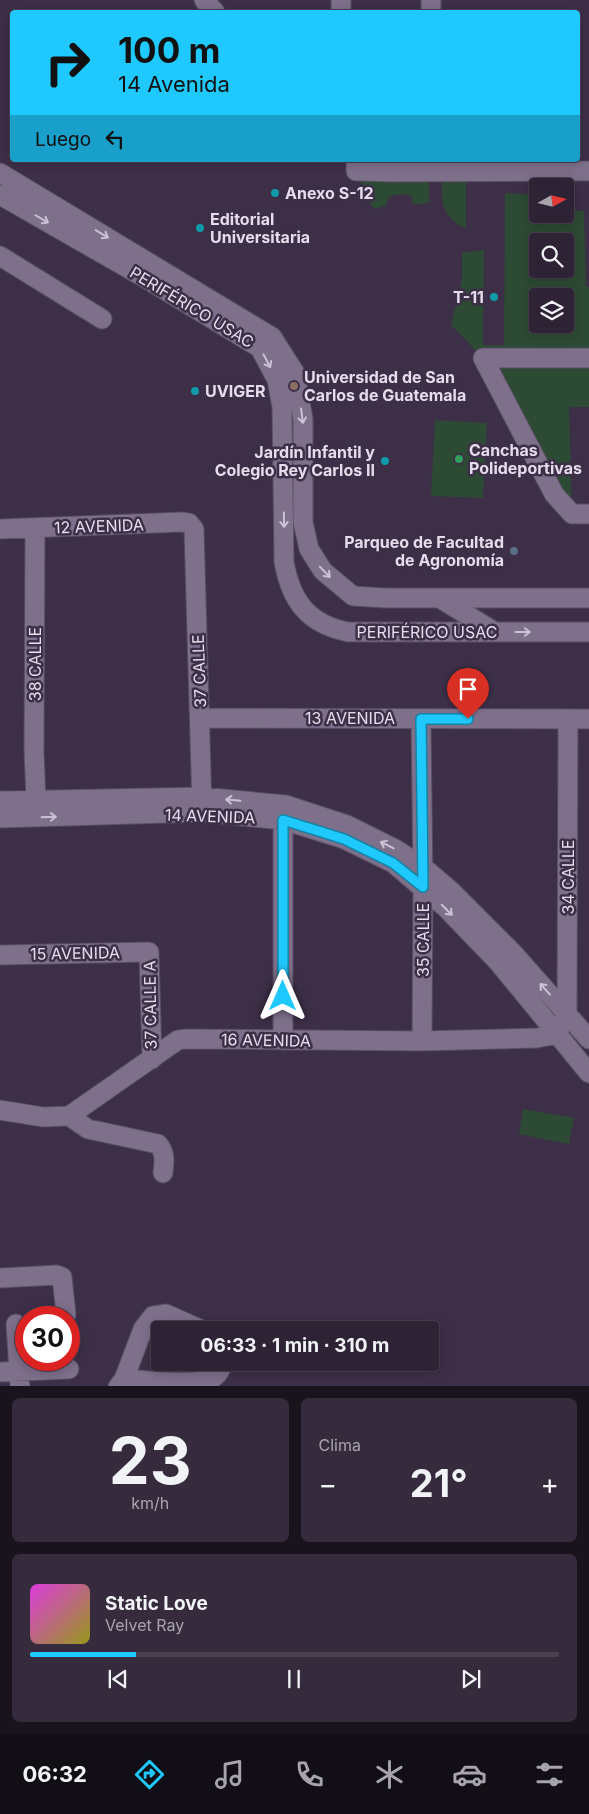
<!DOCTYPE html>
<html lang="es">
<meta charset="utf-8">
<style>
:root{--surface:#2e2335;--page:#362b3d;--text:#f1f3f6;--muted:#a7a4ad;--line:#494050;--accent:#20c9fd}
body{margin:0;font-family:Inter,sans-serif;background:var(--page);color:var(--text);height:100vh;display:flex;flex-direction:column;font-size:19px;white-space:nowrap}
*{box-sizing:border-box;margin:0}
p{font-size:16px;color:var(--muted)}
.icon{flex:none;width:28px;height:28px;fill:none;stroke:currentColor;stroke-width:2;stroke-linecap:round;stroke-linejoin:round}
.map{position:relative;height:1386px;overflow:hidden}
.drawer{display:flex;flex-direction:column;gap:12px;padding:12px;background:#19131d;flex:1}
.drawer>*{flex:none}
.top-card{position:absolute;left:10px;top:10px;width:570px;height:152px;border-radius:5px;box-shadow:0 2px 12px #0003,0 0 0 1px var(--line);background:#20c9fd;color:#111;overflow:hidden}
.needle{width:32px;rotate:82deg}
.controls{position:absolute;left:529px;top:178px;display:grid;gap:10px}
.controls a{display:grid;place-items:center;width:45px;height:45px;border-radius:5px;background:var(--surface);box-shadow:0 2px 12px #0003,0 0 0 1px var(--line);font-size:25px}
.speed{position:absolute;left:15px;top:1306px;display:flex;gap:10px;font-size:25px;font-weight:700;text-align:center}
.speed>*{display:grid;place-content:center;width:65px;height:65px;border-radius:50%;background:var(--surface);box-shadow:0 2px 12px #0003,0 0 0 1px var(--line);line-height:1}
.speed .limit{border:8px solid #d22;background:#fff;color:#111}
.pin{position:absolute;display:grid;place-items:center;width:42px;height:42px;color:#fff;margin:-51px -21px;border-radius:50% 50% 50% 0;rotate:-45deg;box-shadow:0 0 5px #0007}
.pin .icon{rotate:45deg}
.me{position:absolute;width:55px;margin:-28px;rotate:0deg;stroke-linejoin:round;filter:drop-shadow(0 0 4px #0008)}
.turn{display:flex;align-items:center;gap:18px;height:105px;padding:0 25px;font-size:22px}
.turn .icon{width:65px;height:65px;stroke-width:2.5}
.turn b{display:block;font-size:35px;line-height:42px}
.then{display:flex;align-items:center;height:48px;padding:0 25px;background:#0003;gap:10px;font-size:19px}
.big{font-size:38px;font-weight:700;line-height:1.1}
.drawer .widget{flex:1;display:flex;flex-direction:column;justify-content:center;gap:8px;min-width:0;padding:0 18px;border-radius:8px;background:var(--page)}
.drawer .dial{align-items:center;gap:0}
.dial b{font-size:65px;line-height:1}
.song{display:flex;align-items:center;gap:15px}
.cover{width:60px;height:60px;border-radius:8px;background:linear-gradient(135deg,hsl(300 70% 55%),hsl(60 70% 35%))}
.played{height:5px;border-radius:2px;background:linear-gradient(90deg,var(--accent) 20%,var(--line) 20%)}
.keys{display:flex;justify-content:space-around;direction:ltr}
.heat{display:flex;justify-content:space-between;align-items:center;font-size:28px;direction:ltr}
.drawer .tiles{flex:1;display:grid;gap:12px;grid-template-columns:1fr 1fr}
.widget:last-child{grid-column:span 2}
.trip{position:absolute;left:151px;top:1321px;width:288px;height:50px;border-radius:5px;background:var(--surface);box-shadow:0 2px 12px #0003,0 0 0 1px var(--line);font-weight:700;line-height:50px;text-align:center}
.dock{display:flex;height:80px;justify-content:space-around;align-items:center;background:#120e15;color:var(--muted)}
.dock .icon{width:35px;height:35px}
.dock .selected{color:var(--accent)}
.dock b{font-size:22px;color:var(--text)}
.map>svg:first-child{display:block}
.green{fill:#2d4a34;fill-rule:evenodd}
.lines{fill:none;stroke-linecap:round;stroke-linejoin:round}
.minor-casing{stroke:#594d62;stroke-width:21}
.minor{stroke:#7e6f8b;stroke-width:19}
.oneway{stroke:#cbc1d4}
.route-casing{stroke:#1583a4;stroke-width:12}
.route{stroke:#20c9fd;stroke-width:9}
.culture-dot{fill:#0f9aa8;stroke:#3d2f47;stroke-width:2}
.education-dot{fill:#8d6e63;stroke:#3d2f47;stroke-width:2}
.leisure-dot{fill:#2e9e5b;stroke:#3d2f47;stroke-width:2}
.service-dot{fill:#5c6f8a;stroke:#3d2f47;stroke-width:2}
.labels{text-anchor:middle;stroke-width:5;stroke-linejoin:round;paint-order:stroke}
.poi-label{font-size:16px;font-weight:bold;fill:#e5dcec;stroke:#3d2f47;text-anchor:start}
.street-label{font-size:16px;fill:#e5dcec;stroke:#3d2f47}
</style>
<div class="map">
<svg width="589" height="1387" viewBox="0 0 589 1387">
<rect width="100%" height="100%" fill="#3d2f47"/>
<path class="green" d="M356 160H542V171H466V229C438 215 442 198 442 171H429V203L413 204 411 196 402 194 389 197 386 206 373 209 356 171Z
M505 193 537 195 538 214H565V211H584L586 286 589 287V407H569L572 514 483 358 451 325 462 278V253L484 250 483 345H504ZM538 241H565V269H538ZM538 296H565V324H538Z
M435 420 487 423 483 498 431 496Z
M523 1109 574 1118 569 1144 519 1134Z"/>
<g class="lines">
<g class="minor-casing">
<path id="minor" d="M204 0 215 12
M431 0V12
M341 12V0
M356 160V171L393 172
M393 160V172L589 171
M0 173 272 337 295 373 303 419V522L309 549 323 571 353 596 385 598H589
M0 195 145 278 260 348 277 380 282 407 284 562C291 601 308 624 348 632H589
M0 256 102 319
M589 358H483L554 494 572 514H589
M35 528 34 751 36 800
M0 529 183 522 189 523 194 529 202 808
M441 599 495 632
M200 718 589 719
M421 719 423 887 422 1041
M0 801 202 797 286 805 347 825 397 850 423 867 451 891 514 954 589 1039
M0 818 202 812 283 820 344 839 393 863 445 907 499 963 589 1073
M0 955 149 952 152 1059
M283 1040V820
M0 1110 43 1117 69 1116 178 1040 184 1039 422 1041 537 1038 557 1034 567 1012 568 719
M69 1116 88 1129 158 1144C166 1153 164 1162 163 1173
M0 1278 57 1275 62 1277 66 1314 65 1318
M16 1324 20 1387
M0 1372 69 1369
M124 1379C144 1380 198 1387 213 1378 219 1374 221 1369 223 1362
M118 1387 124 1379 143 1329 153 1316 166 1314 202 1330"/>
</g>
<use href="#minor" class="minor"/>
</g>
<defs><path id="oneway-shaft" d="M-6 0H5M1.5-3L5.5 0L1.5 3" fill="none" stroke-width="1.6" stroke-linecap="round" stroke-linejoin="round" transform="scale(1.25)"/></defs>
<g class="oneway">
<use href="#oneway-shaft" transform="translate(42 219) rotate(30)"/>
<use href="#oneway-shaft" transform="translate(102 234) rotate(31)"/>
<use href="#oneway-shaft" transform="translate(267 361) rotate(62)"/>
<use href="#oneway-shaft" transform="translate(302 416) rotate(83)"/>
<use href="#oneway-shaft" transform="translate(284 520) rotate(89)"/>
<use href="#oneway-shaft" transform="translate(325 572) rotate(46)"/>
<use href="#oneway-shaft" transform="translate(523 632)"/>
<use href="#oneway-shaft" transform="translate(233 800) rotate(-175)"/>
<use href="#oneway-shaft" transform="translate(49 817) rotate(-2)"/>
<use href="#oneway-shaft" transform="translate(387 845) rotate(-154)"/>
<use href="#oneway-shaft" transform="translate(447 910) rotate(45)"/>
<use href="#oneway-shaft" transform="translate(545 989) rotate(-132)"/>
</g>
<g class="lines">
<g class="route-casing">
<path id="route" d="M283 996V820L344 839 393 863 423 887 421 719H468"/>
</g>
<use href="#route" class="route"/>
</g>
<g class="culture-dot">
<circle cx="275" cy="193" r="5"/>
<circle cx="200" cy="228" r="5"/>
<circle cx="494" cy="297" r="5"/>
<circle cx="195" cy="391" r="5"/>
<circle cx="385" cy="461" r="5"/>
</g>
<circle class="education-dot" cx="294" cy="386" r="5"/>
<circle class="leisure-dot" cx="459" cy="459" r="5"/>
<circle class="service-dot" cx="514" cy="551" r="5"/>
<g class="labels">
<g class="poi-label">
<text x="285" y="199">Anexo S-12</text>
<text x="210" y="225">Editorial<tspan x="210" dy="18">Universitaria</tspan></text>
<text x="484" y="303" text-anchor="end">T-11</text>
<text x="304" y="383">Universidad de San<tspan x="304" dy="18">Carlos de Guatemala</tspan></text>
<text x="205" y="397">UVIGER</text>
<text x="469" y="456">Canchas<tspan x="469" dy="18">Polideportivas</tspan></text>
<text x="375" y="458" text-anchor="end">Jardín Infantil y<tspan x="375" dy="18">Colegio Rey Carlos II</tspan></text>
<text x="504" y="548" text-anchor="end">Parqueo de Facultad<tspan x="504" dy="18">de Agronomía</tspan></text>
</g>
<g class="street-label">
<text transform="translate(192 307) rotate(31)" y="6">PERIFÉRICO USAC</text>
<text transform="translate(99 526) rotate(-2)" y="6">12 AVENIDA</text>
<text x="427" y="638">PERIFÉRICO USAC</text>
<text transform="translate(35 664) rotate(-90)" y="6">38 CALLE</text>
<text transform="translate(199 671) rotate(-92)" y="6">37 CALLE</text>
<text x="350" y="724">13 AVENIDA</text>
<text transform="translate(210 816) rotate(2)" y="6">14 AVENIDA</text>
<text transform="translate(568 877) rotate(-90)" y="6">34 CALLE</text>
<text transform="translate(423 940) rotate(-90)" y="6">35 CALLE</text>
<text transform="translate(75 953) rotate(-1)" y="6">15 AVENIDA</text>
<text transform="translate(150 1005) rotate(-91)" y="6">37 CALLE A</text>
<text transform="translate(266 1040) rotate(1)" y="6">16 AVENIDA</text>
</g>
</g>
</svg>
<div class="controls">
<a><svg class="needle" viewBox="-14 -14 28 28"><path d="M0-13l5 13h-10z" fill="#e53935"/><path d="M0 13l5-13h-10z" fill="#a7a4ad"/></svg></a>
<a><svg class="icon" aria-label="search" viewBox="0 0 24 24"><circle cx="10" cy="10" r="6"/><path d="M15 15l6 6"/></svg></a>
<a><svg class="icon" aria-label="layers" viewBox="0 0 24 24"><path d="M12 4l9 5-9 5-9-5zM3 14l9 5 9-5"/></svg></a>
</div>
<div class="speed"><div class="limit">30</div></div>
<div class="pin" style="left:468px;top:719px;background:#d93025"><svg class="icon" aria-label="arrive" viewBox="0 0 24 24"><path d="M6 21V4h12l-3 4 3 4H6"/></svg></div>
<svg class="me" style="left:283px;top:996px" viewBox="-20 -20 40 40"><path d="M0-17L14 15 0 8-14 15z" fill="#20c9fd" stroke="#fff" stroke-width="4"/></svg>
<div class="trip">06:33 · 1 min · 310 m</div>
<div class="top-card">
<div class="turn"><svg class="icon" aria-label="right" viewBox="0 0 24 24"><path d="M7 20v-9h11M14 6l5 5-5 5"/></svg><div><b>100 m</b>14 Avenida</div></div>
<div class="then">Luego<svg class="icon" aria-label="left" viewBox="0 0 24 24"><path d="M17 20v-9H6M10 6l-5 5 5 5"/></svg></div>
</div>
</div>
<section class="drawer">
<div class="tiles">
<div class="widget dial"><b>23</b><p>km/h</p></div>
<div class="widget"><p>Clima</p>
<div class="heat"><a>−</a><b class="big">21°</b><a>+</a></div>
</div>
<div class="widget">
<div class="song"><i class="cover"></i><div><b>Static Love</b><p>Velvet Ray</p></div></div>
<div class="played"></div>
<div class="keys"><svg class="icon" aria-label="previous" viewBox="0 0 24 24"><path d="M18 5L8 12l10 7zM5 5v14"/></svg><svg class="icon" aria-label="pause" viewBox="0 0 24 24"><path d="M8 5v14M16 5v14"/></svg><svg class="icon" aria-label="next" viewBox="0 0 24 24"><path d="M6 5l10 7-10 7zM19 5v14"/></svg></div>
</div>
</div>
</section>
<nav class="dock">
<b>06:32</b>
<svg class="icon selected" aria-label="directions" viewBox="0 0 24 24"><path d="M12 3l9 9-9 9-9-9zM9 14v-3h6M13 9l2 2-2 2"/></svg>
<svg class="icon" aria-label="music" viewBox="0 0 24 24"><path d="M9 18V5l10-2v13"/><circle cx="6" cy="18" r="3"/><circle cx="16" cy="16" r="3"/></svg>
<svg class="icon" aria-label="phone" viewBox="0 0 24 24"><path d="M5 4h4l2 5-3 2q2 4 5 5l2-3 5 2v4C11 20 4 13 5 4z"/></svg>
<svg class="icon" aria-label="climate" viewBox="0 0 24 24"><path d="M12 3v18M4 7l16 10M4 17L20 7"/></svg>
<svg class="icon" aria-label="car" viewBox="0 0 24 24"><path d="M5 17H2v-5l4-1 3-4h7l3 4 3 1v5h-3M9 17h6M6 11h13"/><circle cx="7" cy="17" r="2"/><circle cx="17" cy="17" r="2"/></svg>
<svg class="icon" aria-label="filters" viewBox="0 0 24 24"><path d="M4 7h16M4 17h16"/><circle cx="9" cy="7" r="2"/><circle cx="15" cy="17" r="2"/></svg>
</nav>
